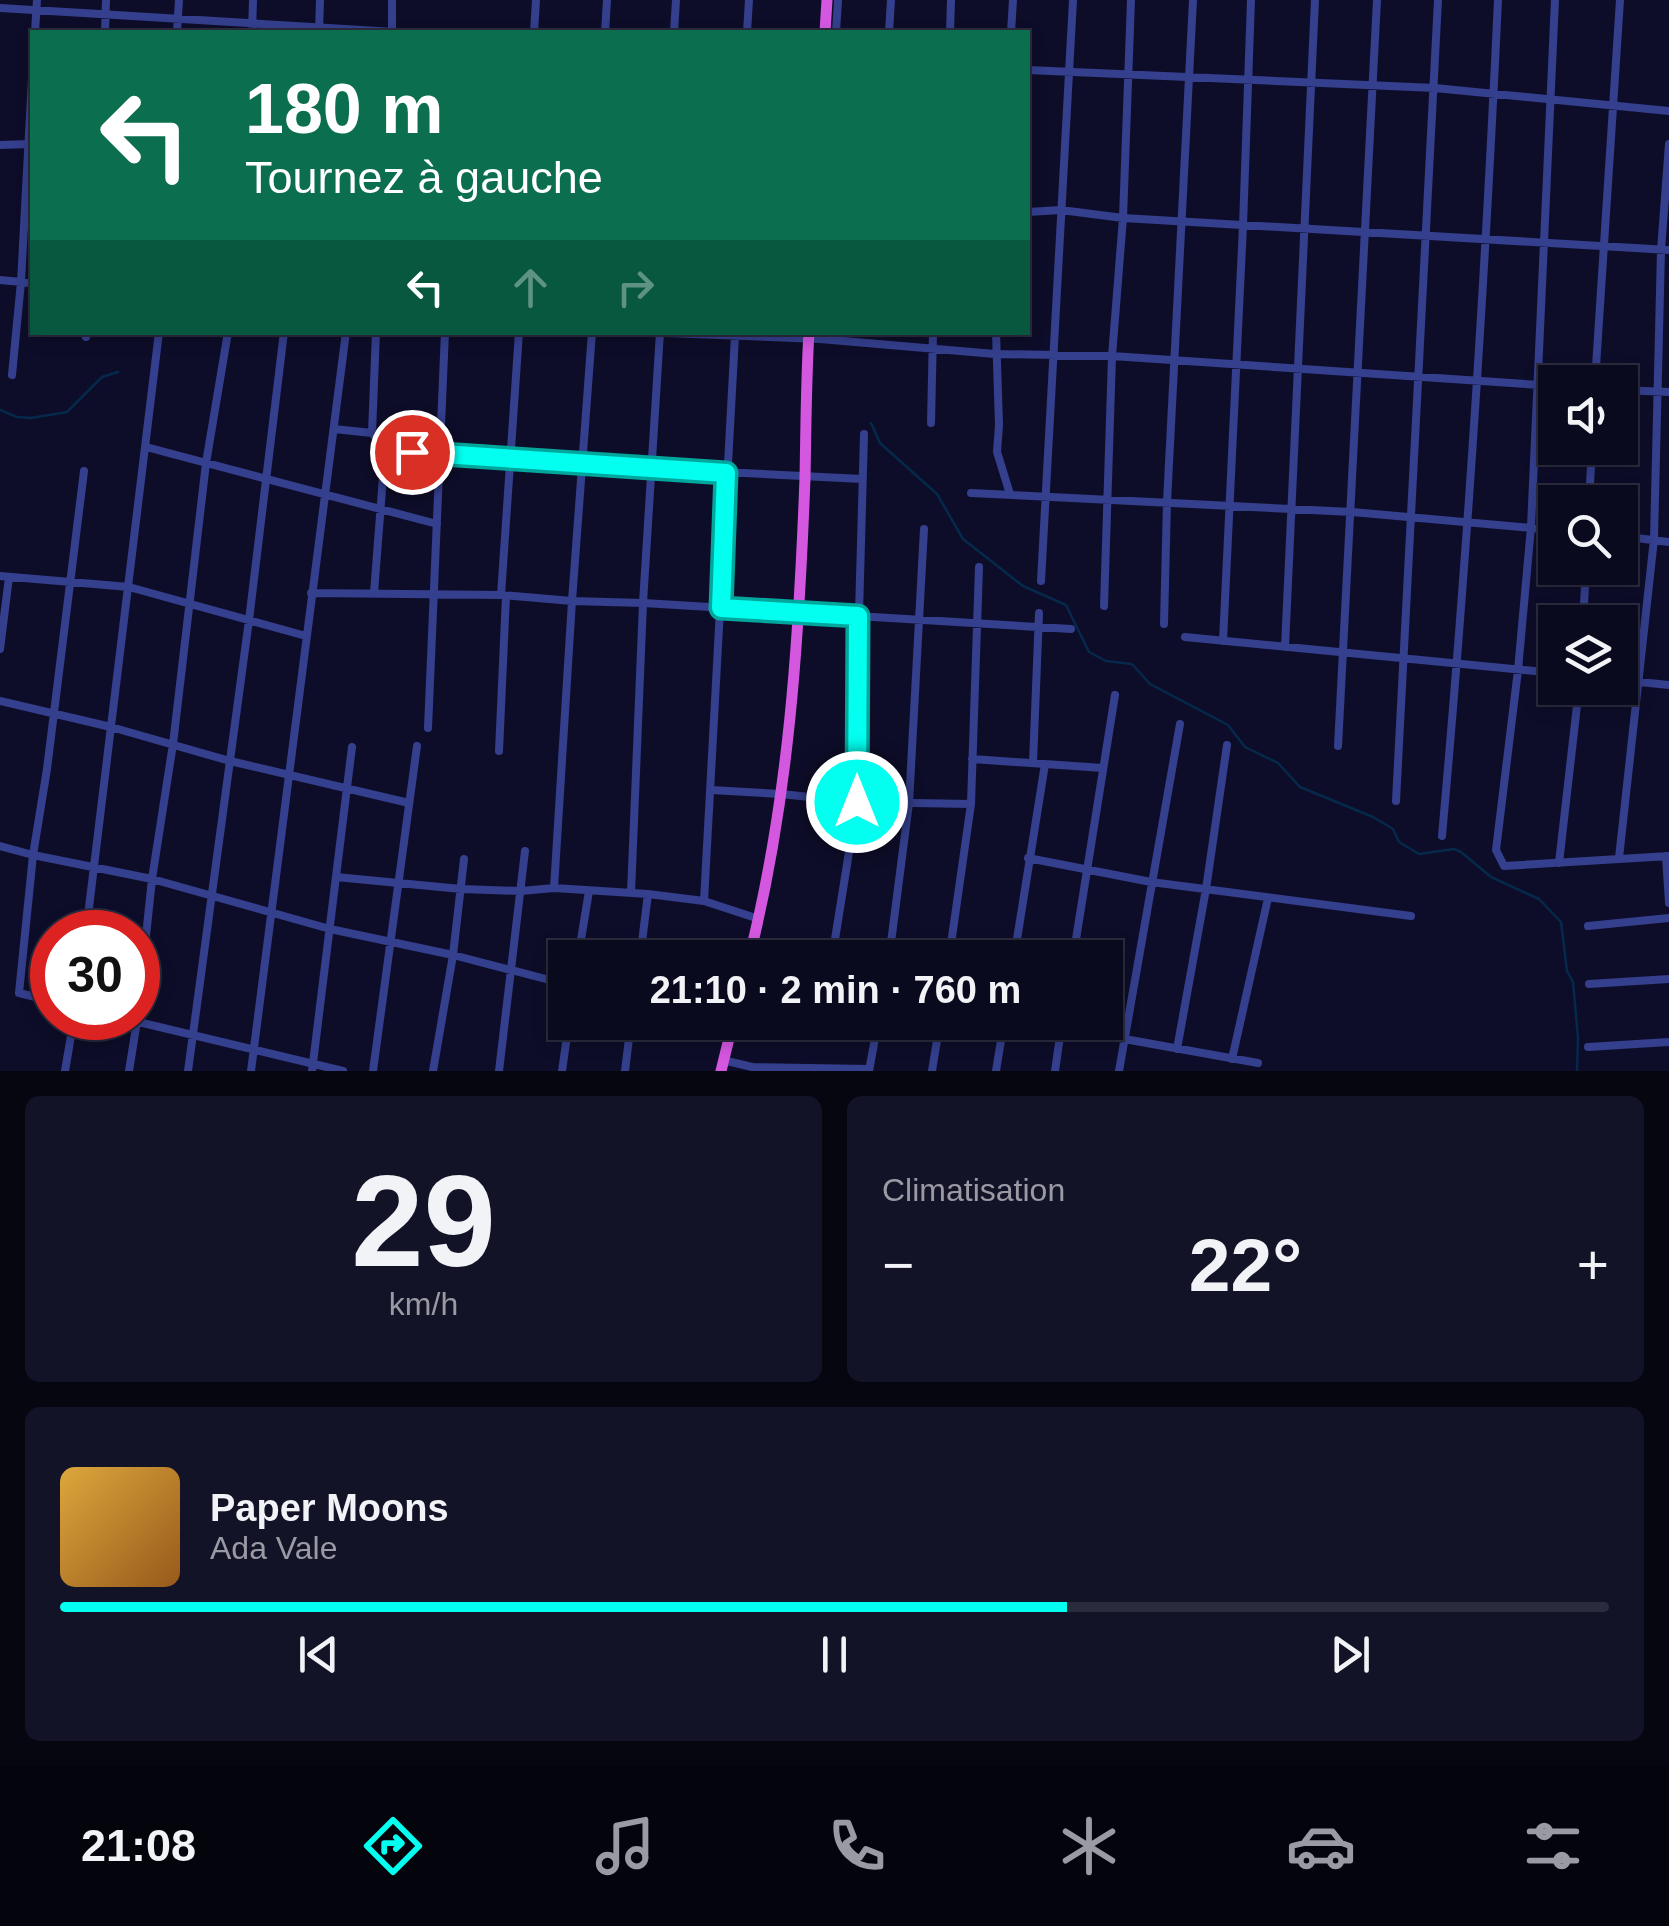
<!DOCTYPE html>
<html lang="fr">
<meta charset="utf-8">
<style>
:root{--surface:#0a0a1f;--page:#131328;--text:#f1f3f6;--muted:#999aa4;--line:#2a2b3d;--accent:#02fff0}
body{margin:0;font-family:Helvetica,sans-serif;background:var(--page);color:var(--text);height:100vh;display:flex;flex-direction:column;font-size:38px;white-space:nowrap}
*{box-sizing:border-box;margin:0}
p{font-size:32px;color:var(--muted)}
.icon{flex:none;width:55px;height:55px;fill:none;stroke:currentColor;stroke-width:2;stroke-linecap:round;stroke-linejoin:round}
.map{position:relative;height:1071px;overflow:hidden}
.sheet{display:flex;flex-direction:column;gap:25px;padding:25px;background:#060611;flex:1}
.sheet>*{flex:none}
.hud{position:absolute;left:30px;top:30px;width:1000px;height:305px;border-radius:0px;box-shadow:0 5px 15px #0003,0 0 0 2px var(--line);background:#0b6e4f;color:#fff;overflow:hidden}
.fabs{position:absolute;left:1538px;top:365px;display:grid;gap:20px}
.fabs a{display:grid;place-items:center;width:100px;height:100px;border-radius:0px;background:var(--surface);box-shadow:0 5px 15px #0003,0 0 0 2px var(--line);font-size:50px}
.speed{position:absolute;left:30px;top:910px;display:flex;gap:20px;font-size:50px;font-weight:700;text-align:center}
.speed>*{display:grid;place-content:center;width:130px;height:130px;border-radius:50%;background:var(--surface);box-shadow:0 5px 15px #0003,0 0 0 2px var(--line);line-height:1}
.speed .limit{border:15px solid #d22;background:#fff;color:#111}
.pin{position:absolute;display:grid;place-items:center;width:85px;height:85px;color:#fff;margin:-42px;border:5px solid #fff;border-radius:50%;box-shadow:0 2px 10px #0007}
.me{position:absolute;width:110px;margin:-55px;rotate:0deg;stroke-linejoin:round;filter:drop-shadow(0 0 8px #0008)}
.turn{display:flex;align-items:center;gap:35px;height:210px;padding:0 50px;font-size:45px}
.turn .icon{width:130px;height:130px;stroke-width:2.5}
.turn b{display:block;font-size:70px;line-height:85px}
.lanes{display:flex;align-items:center;height:95px;padding:0 50px;background:#0003;justify-content:center;gap:50px;direction:ltr}
.lanes .off{opacity:.35}
.big{font-size:75px;font-weight:700;line-height:1.1}
.sheet .widget{flex:1;display:flex;flex-direction:column;justify-content:center;gap:15px;min-width:0;padding:0 35px;border-radius:15px;background:var(--page)}
.sheet .dial{align-items:center;gap:0}
.dial b{font-size:130px;line-height:1}
.song{display:flex;align-items:center;gap:30px}
.cover{width:120px;height:120px;border-radius:15px;background:linear-gradient(135deg,hsl(40 70% 55%),hsl(30 70% 35%))}
.played{height:10px;border-radius:5px;background:linear-gradient(90deg,var(--accent) 65%,var(--line) 65%)}
.keys{display:flex;justify-content:space-around;direction:ltr}
.heat{display:flex;justify-content:space-between;align-items:center;font-size:55px;direction:ltr}
.sheet .tiles{flex:1;display:grid;gap:25px;grid-template-columns:1fr 1fr}
.widget:last-child{grid-column:span 2}
.trip{position:absolute;left:548px;top:940px;width:575px;height:100px;border-radius:0px;background:var(--surface);box-shadow:0 5px 15px #0003,0 0 0 2px var(--line);font-weight:700;line-height:100px;text-align:center}
.tab-bar{display:flex;height:160px;justify-content:space-around;align-items:center;background:#04040c;color:var(--muted)}
.tab-bar .icon{width:70px;height:70px}
.tab-bar .current{color:var(--accent)}
.tab-bar b{font-size:45px;color:var(--text)}
.map>svg:first-child{display:block}
.lines{fill:none;stroke-linecap:round;stroke-linejoin:round}
.stream{stroke:#05294b;stroke-width:2.5}
.minor{stroke:#343f8d;stroke-width:8}
.trunk{stroke:#d457e0;stroke-width:11}
.route-casing{stroke:#01a69c;stroke-width:25}
.route{stroke:#02fff0;stroke-width:18}
</style>
<div class="map">
<svg width="1669" height="1071" viewBox="0 0 1669 1071">
<rect width="100%" height="100%" fill="#0e0d29"/>
<g class="lines">
<path class="stream" d="M0 410 17 417 31 418 67 412 102 377 118 372
M871 423 880 443 937 494 963 539 1023 586 1066 605 1089 652 1106 661 1132 664 1150 684 1228 725 1245 747 1278 763 1300 787 1373 817 1393 829 1399 842 1419 854 1454 849 1461 852 1491 877 1539 899 1561 922 1567 971 1573 982 1578 1038 1577 1071"/>
<path class="minor" d="M1555 0 1531 527 1518 670 1496 850 1504 866 1669 856
M0 8 394 32
M35 32 37 0
M105 32 106 0
M177 32 179 0
M252 32 253 0
M319 32 320 0
M392 32V0
M534 32 536 0
M605 32 607 0
M674 32 676 0
M747 32 749 0
M836 32 838 0
M889 32 891 0
M950 32 951 0
M1011 32 1013 0
M1028 70 1435 88 1669 111
M0 145 30 144
M1028 212 1061 210 1123 218 1669 250
M0 280 32 283
M641 332 820 339 995 354 1112 356 1555 386
M996 332 999 425 997 452 1010 494
M86 337 87 332
M12 375 21 282 32 78
M1595 382 1620 0
M1620 390 1669 392
M931 423 933 332
M334 429 372 433 385 451 374 593
M372 433 376 332
M146 447 437 524
M385 451 583 465 862 479
M971 493 1352 512 1555 530
M1589 502 1592 448
M1620 536 1669 542
M0 576 129 587 306 636
M1041 581 1073 0
M311 593 501 595 572 601 643 603 1071 629
M501 595 519 332
M1104 606 1112 356 1123 218 1131 0
M1583 622 1586 568
M1164 624 1167 502 1193 0
M1185 637 1555 673
M1223 641 1243 226 1251 0
M1285 647 1315 0
M0 649 9 577
M1620 680 1669 685
M0 701 111 727 230 761 409 803
M428 728 445 332
M1338 746 1377 0
M499 751 506 596
M972 759 1103 768
M1033 763 1039 613
M711 790 781 794 857 802 971 804
M1396 801 1438 0
M1442 836C1467 558 1485 279 1498 0
M0 846 33 855 152 879 330 929 453 955 565 984
M1666 856 1669 903
M1028 858 1151 882 1411 916
M1619 858 1654 539 1661 250 1669 144
M1559 863 1579 688
M336 877 461 889 521 891 554 888 648 894 704 901 759 919
M554 888 572 601 592 332
M631 893 643 603 660 332
M704 901 735 336
M1588 926 1669 918
M86 932 159 332
M578 958 589 891
M640 958 648 894
M832 958 857 802 858 650 864 434
M889 958 909 803 924 529
M949 958 971 804 979 567
M1014 958 1045 764
M1073 958 1115 695
M1589 984 1669 979
M52 1001 19 993 33 855 47 769 84 471
M122 1018 343 1071
M606 1022 630 1030
M1030 1022 1258 1063
M790 1033 797 1022
M1588 1047 1669 1042
M1177 1049 1206 889 1227 745
M1232 1059 1268 898
M723 1060 752 1067 869 1069
M65 1071 74 1018
M129 1071 137 1021 152 879 173 744 206 463 228 332
M188 1071 249 620 284 332
M251 1071 346 332
M312 1071 352 747
M373 1071 417 746
M433 1071 453 955 464 859
M499 1071 525 851
M562 1071 569 1022
M625 1071 631 1022
M869 1071 878 1022
M932 1071 940 1022
M996 1071 1004 1022
M1055 1071 1062 1022
M1119 1071 1180 724"/>
<path class="trunk" d="M825 32 827 0
M749 958C789 801 799 639 805 478 806 430 806 381 809 332
M721 1071 733 1022"/>
</g>
<g class="lines">
<g class="route-casing">
<path id="route" d="M412 452 726 473 721 608 858 616 857 802"/>
</g>
<use href="#route" class="route"/>
</g>
</svg>
<div class="fabs">
<a><svg class="icon" aria-label="sound" viewBox="0 0 24 24"><path d="M4 9h4l5-4v14l-5-4H4zM17 9q2 3 0 6"/></svg></a>
<a><svg class="icon" aria-label="search" viewBox="0 0 24 24"><circle cx="10" cy="10" r="6"/><path d="M15 15l6 6"/></svg></a>
<a><svg class="icon" aria-label="layers" viewBox="0 0 24 24"><path d="M12 4l9 5-9 5-9-5zM3 14l9 5 9-5"/></svg></a>
</div>
<div class="speed"><div class="limit">30</div></div>
<div class="pin" style="left:412px;top:452px;background:#d93025"><svg class="icon" aria-label="arrive" viewBox="0 0 24 24"><path d="M6 21V4h12l-3 4 3 4H6"/></svg></div>
<svg class="me" style="left:857px;top:802px" viewBox="-20 -20 40 40"><circle r="17" fill="#02fff0" stroke="#fff" stroke-width="3"/><path d="M0-11L8 9 0 5-8 9z" fill="#fff"/></svg>
<div class="trip">21:10 · 2 min · 760 m</div>
<div class="hud">
<div class="turn"><svg class="icon" aria-label="left" viewBox="0 0 24 24"><path d="M17 20v-9H6M10 6l-5 5 5 5"/></svg><div><b>180 m</b>Tournez à gauche</div></div>
<div class="lanes"><svg class="icon" aria-label="left" viewBox="0 0 24 24"><path d="M17 20v-9H6M10 6l-5 5 5 5"/></svg><svg class="icon off" aria-label="ahead" viewBox="0 0 24 24"><path d="M12 20V5M6 11l6-6 6 6"/></svg><svg class="icon off" aria-label="right" viewBox="0 0 24 24"><path d="M7 20v-9h11M14 6l5 5-5 5"/></svg></div>
</div>
</div>
<section class="sheet">
<div class="tiles">
<div class="widget dial"><b>29</b><p>km/h</p></div>
<div class="widget"><p>Climatisation</p>
<div class="heat"><a>−</a><b class="big">22°</b><a>+</a></div>
</div>
<div class="widget">
<div class="song"><i class="cover"></i><div><b>Paper Moons</b><p>Ada Vale</p></div></div>
<div class="played"></div>
<div class="keys"><svg class="icon" aria-label="previous" viewBox="0 0 24 24"><path d="M18 5L8 12l10 7zM5 5v14"/></svg><svg class="icon" aria-label="pause" viewBox="0 0 24 24"><path d="M8 5v14M16 5v14"/></svg><svg class="icon" aria-label="next" viewBox="0 0 24 24"><path d="M6 5l10 7-10 7zM19 5v14"/></svg></div>
</div>
</div>
</section>
<nav class="tab-bar">
<b>21:08</b>
<svg class="icon current" aria-label="directions" viewBox="0 0 24 24"><path d="M12 3l9 9-9 9-9-9zM9 14v-3h6M13 9l2 2-2 2"/></svg>
<svg class="icon" aria-label="music" viewBox="0 0 24 24"><path d="M9 18V5l10-2v13"/><circle cx="6" cy="18" r="3"/><circle cx="16" cy="16" r="3"/></svg>
<svg class="icon" aria-label="phone" viewBox="0 0 24 24"><path d="M5 4h4l2 5-3 2q2 4 5 5l2-3 5 2v4C11 20 4 13 5 4z"/></svg>
<svg class="icon" aria-label="climate" viewBox="0 0 24 24"><path d="M12 3v18M4 7l16 10M4 17L20 7"/></svg>
<svg class="icon" aria-label="car" viewBox="0 0 24 24"><path d="M5 17H2v-5l4-1 3-4h7l3 4 3 1v5h-3M9 17h6M6 11h13"/><circle cx="7" cy="17" r="2"/><circle cx="17" cy="17" r="2"/></svg>
<svg class="icon" aria-label="filters" viewBox="0 0 24 24"><path d="M4 7h16M4 17h16"/><circle cx="9" cy="7" r="2"/><circle cx="15" cy="17" r="2"/></svg>
</nav>
